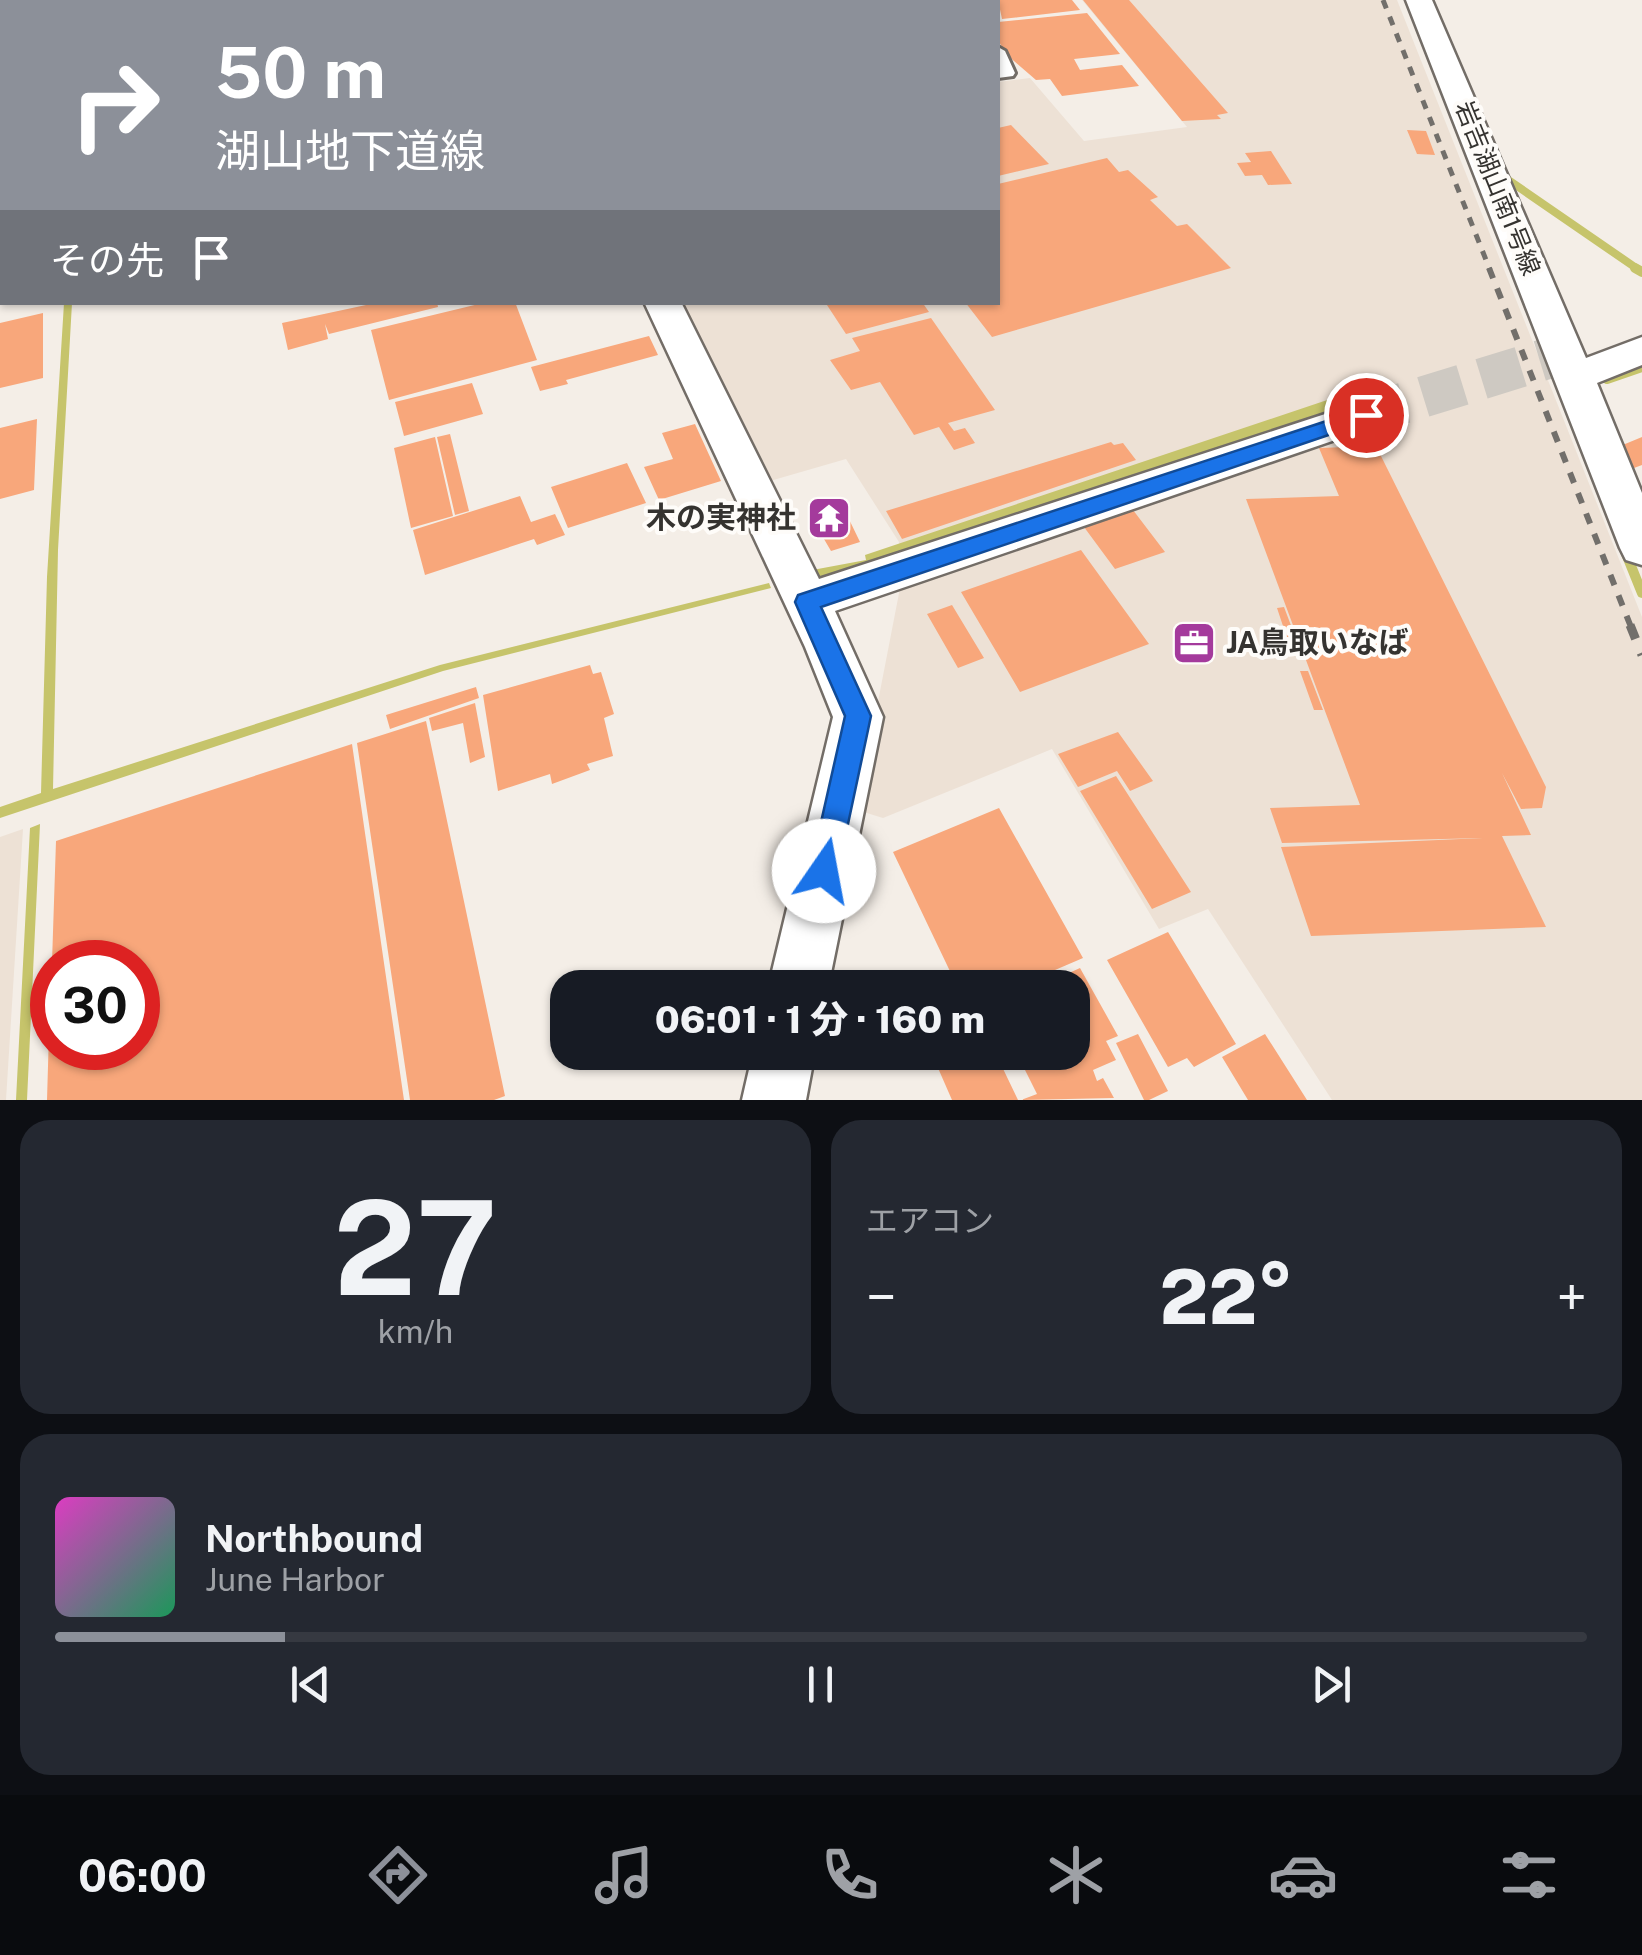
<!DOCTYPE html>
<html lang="ja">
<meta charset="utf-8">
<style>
:root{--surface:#171b24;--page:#242831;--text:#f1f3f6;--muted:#9ea1a6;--line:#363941;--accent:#8c9099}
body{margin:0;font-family:"Public Sans","Noto Sans JP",sans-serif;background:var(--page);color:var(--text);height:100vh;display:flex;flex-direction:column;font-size:38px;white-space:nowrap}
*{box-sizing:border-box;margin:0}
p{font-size:32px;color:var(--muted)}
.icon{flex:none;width:55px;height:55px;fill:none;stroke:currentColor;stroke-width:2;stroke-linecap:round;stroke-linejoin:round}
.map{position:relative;height:1100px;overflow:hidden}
.drawer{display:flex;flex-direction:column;gap:20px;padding:20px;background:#0d0f14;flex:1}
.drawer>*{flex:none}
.banner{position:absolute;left:0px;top:0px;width:1000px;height:305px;box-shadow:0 2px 8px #0004;background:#8c9099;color:#fff;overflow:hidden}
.speed{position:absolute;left:30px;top:940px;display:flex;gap:20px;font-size:50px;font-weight:700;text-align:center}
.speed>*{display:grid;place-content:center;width:130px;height:130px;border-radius:50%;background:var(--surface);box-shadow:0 2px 8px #0004;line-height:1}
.speed .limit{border:15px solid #d22;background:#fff;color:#111}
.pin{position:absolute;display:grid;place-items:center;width:85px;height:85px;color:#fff;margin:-42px;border:5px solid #fff;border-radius:50%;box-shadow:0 2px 10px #0007}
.me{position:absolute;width:110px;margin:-55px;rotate:12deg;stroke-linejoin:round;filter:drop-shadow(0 0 8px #0008)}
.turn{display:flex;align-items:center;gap:35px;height:210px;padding:0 50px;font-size:45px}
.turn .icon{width:130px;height:130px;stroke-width:2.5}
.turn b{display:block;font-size:70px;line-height:85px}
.then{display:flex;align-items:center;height:95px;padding:0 50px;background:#0003;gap:20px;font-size:38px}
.big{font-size:75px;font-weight:800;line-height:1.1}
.drawer .tile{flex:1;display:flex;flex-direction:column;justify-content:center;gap:15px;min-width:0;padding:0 35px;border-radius:30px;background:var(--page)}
.drawer .dial{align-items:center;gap:0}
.dial b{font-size:130px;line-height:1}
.song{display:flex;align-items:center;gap:30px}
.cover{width:120px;height:120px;border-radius:15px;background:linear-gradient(135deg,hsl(310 70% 55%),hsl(150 70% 35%))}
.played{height:10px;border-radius:5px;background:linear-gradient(90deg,var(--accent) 15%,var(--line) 15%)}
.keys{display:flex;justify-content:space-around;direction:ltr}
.heat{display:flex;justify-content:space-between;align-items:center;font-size:55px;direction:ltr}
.drawer .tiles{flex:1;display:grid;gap:20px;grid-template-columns:1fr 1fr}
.tile:last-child{grid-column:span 2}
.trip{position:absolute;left:550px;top:970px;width:540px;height:100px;border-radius:30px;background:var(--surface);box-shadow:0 2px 8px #0004;font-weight:800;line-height:100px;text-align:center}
.dock{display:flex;height:160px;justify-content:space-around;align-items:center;background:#090b0e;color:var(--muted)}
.dock .icon{width:70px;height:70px}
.dock .selected{color:var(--accent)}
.dock b{font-size:45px;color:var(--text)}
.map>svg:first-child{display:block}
.built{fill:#ede1d5}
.water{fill:#c6c46b}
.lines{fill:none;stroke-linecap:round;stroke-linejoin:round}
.stream-far1{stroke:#c6c46b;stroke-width:8}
.stream{stroke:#c6c46b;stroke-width:10}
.building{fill:#f8a77b}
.minor-tunnel{stroke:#cec9c2;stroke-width:41;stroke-dasharray:41 20;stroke-linecap:butt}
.service-casing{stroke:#736d67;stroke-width:6}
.minor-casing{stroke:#736d67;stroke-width:5}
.secondary-casing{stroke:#736d67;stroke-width:5}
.service{fill:#fff;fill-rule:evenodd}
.minor{fill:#fff;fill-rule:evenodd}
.secondary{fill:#e7dcc2;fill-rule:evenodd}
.rail-far2{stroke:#726f6b;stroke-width:5;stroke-dasharray:9 9;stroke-linecap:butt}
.rail-far1{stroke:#726f6b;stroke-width:6;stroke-dasharray:11 11;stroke-linecap:butt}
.rail{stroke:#726f6b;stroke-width:9;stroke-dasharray:15 15;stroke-linecap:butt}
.route{fill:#1a73e8;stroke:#114b97;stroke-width:2.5}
.labels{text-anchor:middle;stroke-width:8;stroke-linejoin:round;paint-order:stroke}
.far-street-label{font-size:25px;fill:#353330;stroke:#fefcf9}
.poi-label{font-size:30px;font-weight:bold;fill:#353330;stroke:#fefcf9;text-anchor:end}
</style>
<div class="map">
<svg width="1642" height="1100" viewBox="0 0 1642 1100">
<rect width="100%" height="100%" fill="#f4eee7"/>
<path class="built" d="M1082 0H1397L1642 617V1100H1332L1208 909 1159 929 1052 749 883 818 857 810 901 583 899 542 846 459 763 483 669 303 998 302V82L1030 78 1084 141 1187 127Z
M23 829 6 1100H0V837Z"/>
<path class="water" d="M64 303H72L58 550 53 789 440 665 769 583 771 588 443 671 0 818V807L41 793 47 577Z
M1348 393 1358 404 871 568 811 580 807 571 866 560 865 555Z
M40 824 27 1100H16L30 828Z"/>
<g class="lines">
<path class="stream-far1" d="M1501 175 1639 270"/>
<path class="stream" d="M1635 268 1642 272
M1607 379 1642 367
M1625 551 1642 593"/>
</g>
<path class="building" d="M998 0H1072L1080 10 1002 19Z
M1083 0H1129L1228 113 1217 115 1221 119 1182 121Z
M1087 13 1120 54 1074 59 1080 70 1122 65 1139 86 1062 96 1050 79 1036 80 1006 54 998 40V22Z
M1011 125 1049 164 998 176V128Z
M1407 130 1426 131 1435 155 1417 154Z
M1271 151 1292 184 1268 185 1262 175 1245 176 1237 163 1251 162 1245 153Z
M1107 158 1119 172 1128 170 1158 197 1150 200 1177 226 1187 224 1231 268 992 337 965 302H998V184Z
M380 302H437L438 307 329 334 325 324 328 339 288 350 282 323Z
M487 302H515L537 360 389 400 371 330Z
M825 302H922L929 312 846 334Z
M43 313V378L0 388V323Z
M931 318 995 410 948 423 954 431 965 428 975 443 954 450 939 427 914 435 880 382 851 390 830 360 860 351 852 338Z
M649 336 658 355 566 380 568 384 540 391 531 367Z
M472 383 483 414 404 436 395 402Z
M37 419 34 490 0 499V428Z
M695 424 721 481 659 500 644 467 673 459 662 433Z
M450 434 469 511 455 515 437 437Z
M435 437 453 516 411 528 394 448Z
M1642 437V465L1634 468 1613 449Z
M1111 442 1114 445 1123 443 1136 460 902 539 886 511Z
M1376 446 1546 787 1542 808 1521 809 1502 773 1531 835 1502 836 1546 927 1311 936 1281 847 1483 838 1282 843 1270 808 1360 805 1246 499 1339 496 1319 448Z
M627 463 646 503 568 528 551 487Z
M520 496 531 522 555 514 565 535 537 545 534 539 425 575 413 530Z
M1133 510 1165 552 1115 569 1084 527Z
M846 513 860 542 831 551 814 522Z
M1081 550 1149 644 1020 692 961 592Z
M952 605 984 658 958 668 927 614Z
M1284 607 1298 644H1289L1277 608Z
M590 665 593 674 601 672 614 714 604 718 613 756 587 764 590 770 552 784 550 774 498 791 483 695Z
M1300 671H1308L1323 710H1314Z
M476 687 479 698 390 729 386 715Z
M475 703 485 757 470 763 463 723 432 731 429 718Z
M426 721 505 1096 494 1100H410L357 743Z
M1118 732 1153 781 1130 791 1117 771 1078 787 1058 754Z
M352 744 404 1100H47L49 1032H52V1048H138V962H52L56 841Z
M1116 776 1191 892 1152 909 1080 791Z
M999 808 1083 958 1013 988H958L893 852Z
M1168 932 1236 1044 1194 1067 1187 1058 1168 1067 1107 960Z
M1080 968 1118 1036 1106 1041 1116 1060 1093 1070 1097 1081 1103 1078 1114 1098 1021 1100 1037 1094 1016 1052H1072V988H1036Z
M1138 1034 1168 1091 1149 1100H1144L1116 1043Z
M1265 1034 1307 1100H1248L1222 1057Z
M931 1052H995L1018 1100H952Z"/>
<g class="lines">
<path class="minor-tunnel" d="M1365 415 1578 349"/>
<g class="service-casing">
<path id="service" d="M962 0H976L978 2H964Z
M998 47 1005 51 1015 73 1013 76 998 78Z"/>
</g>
<g class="minor-casing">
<path id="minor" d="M211 0H237V2H211Z
M1406 0H1432L1586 358 1642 337V365L1597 383 1642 493V565L1626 560 1620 548Z
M644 302H681L819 579 1365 401 1379 405 1385 415 1379 425 835 611 883 717 828 988H768L833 717 805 647Z
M753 1052H815L806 1100H742Z"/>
</g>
<g class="secondary-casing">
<path id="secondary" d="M0 142H2V166H0Z"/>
</g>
<use href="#service" class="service"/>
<use href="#minor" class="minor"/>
<use href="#secondary" class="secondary"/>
<path class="rail-far2" d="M1383 0 1490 270"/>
<path class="rail-far1" d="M1489 268 1631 627"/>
<path class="rail" d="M1630 625 1642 655"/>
</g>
<path class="route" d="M1366 408 1376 415 1373 420 821 607 871 716 838 871 834 881 824 885 814 881 810 871 845 716 795 602 798 595Z"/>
<defs>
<g id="temple-square" transform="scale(2.25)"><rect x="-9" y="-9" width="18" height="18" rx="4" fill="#a43a9c" stroke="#fefcf9"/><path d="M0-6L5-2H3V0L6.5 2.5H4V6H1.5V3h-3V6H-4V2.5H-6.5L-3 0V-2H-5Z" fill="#fff"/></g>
<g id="office-square" transform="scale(2.25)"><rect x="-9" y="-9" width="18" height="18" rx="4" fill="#a43a9c" stroke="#fefcf9"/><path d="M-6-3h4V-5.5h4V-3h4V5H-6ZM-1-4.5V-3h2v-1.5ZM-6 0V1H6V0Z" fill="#fff"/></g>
</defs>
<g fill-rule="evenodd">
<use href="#temple-square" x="829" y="518"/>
<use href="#office-square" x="1194" y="643"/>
</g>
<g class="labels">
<g class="far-street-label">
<text transform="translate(1498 188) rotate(68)" y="9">岩吉湖山南1号線</text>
</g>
<g class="poi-label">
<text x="796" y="528">木の実神社</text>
<text x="1226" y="653" text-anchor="start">JA鳥取いなば</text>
</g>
</g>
</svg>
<div class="speed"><div class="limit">30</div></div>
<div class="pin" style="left:1366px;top:415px;background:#d93025"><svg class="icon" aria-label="arrive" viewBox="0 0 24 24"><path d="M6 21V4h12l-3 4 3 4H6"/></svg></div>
<svg class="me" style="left:824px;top:871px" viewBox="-20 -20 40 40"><circle r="19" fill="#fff"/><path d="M0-13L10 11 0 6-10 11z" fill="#1a73e8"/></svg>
<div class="trip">06:01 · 1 分 · 160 m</div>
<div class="banner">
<div class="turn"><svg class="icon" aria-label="right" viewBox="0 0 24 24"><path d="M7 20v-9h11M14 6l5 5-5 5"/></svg><div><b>50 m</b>湖山地下道線</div></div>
<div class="then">その先<svg class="icon" aria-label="arrive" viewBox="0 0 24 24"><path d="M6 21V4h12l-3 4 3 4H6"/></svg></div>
</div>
</div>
<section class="drawer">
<div class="tiles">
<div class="tile dial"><b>27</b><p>km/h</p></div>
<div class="tile"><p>エアコン</p>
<div class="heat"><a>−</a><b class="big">22°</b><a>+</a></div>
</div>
<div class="tile">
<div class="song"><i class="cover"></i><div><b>Northbound</b><p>June Harbor</p></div></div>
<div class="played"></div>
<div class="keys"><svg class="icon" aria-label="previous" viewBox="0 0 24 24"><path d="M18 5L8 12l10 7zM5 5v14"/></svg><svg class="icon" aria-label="pause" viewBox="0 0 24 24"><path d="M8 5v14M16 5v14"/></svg><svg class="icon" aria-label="next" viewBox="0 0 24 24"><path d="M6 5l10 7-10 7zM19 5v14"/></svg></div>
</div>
</div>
</section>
<nav class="dock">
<b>06:00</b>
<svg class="icon selected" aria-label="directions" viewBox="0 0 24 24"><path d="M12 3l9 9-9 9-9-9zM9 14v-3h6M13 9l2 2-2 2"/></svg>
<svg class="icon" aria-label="music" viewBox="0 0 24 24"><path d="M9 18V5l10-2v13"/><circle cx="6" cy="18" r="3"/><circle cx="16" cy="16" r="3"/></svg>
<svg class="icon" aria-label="phone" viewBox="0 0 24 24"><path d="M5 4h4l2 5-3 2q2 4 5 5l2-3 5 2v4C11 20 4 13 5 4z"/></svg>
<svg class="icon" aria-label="climate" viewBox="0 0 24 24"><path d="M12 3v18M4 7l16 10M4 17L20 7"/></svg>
<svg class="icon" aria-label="car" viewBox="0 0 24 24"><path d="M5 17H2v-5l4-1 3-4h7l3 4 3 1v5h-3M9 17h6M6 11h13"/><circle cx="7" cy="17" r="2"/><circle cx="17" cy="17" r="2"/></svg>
<svg class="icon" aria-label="filters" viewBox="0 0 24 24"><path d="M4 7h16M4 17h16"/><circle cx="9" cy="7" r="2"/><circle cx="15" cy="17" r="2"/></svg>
</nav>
